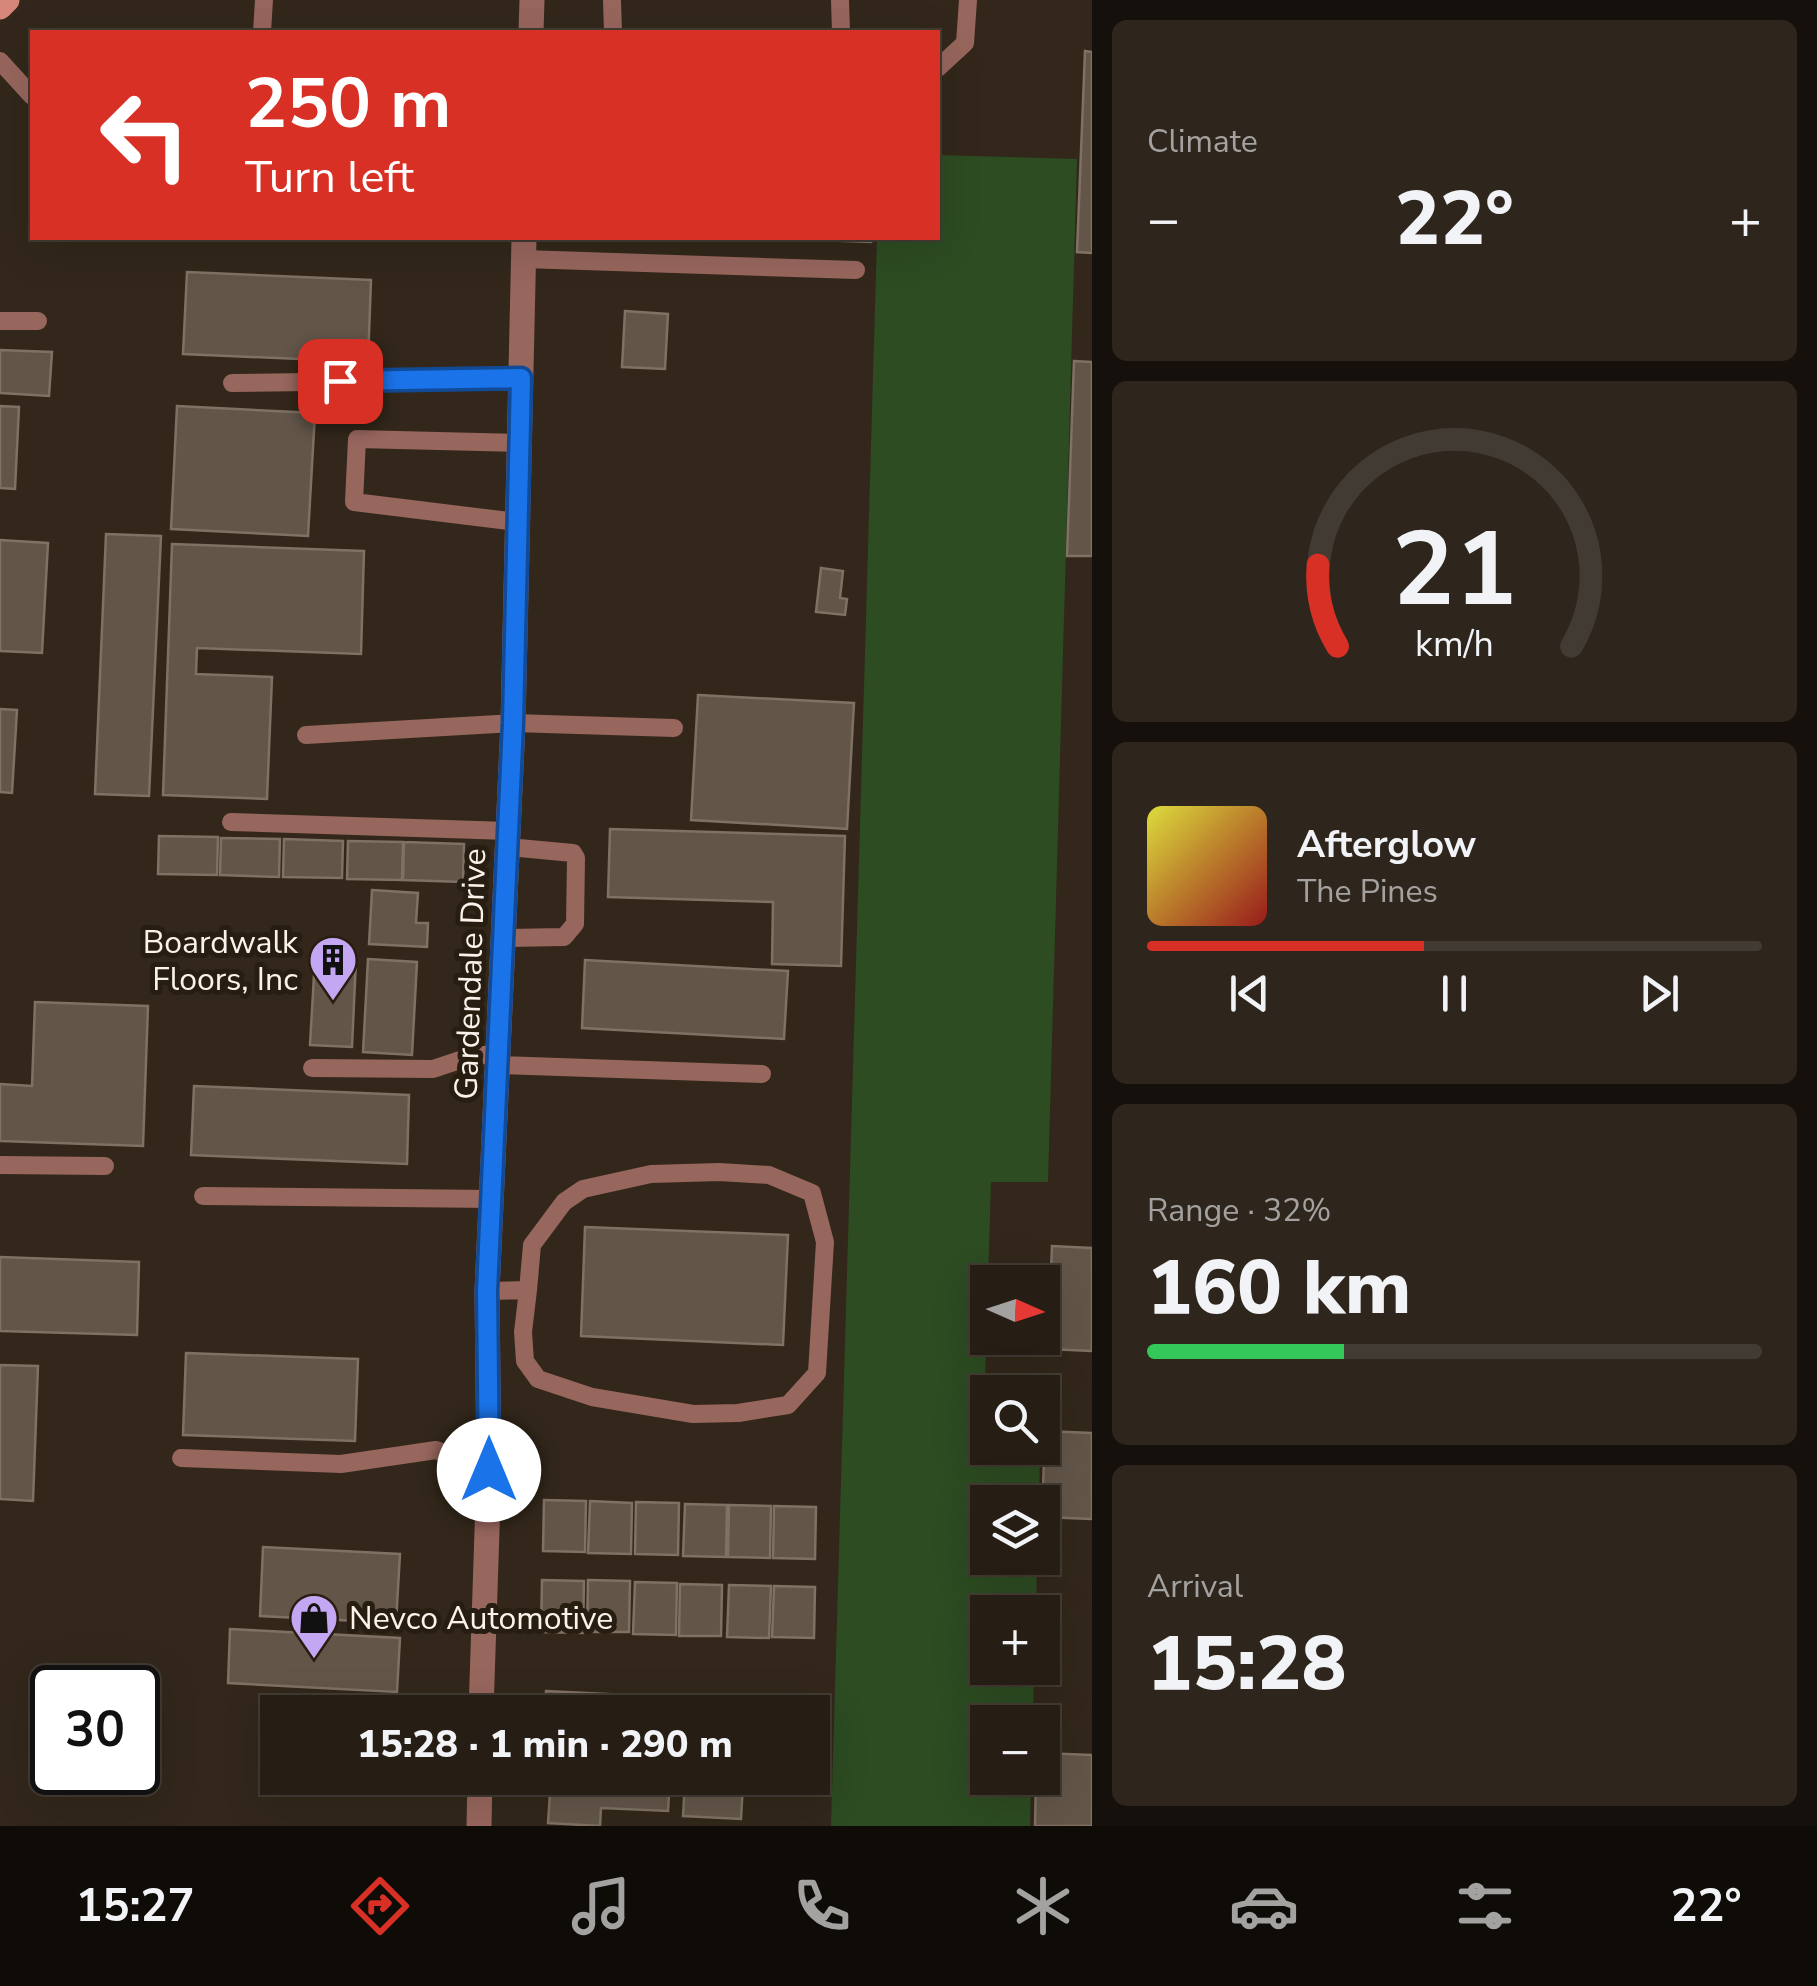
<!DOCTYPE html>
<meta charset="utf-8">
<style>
:root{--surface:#261d14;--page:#2e261d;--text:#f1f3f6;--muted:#a4a2a0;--line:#423b34;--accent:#d93025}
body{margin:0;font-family:"Nunito Sans",sans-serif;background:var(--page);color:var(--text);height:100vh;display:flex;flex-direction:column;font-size:38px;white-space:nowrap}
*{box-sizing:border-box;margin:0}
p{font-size:32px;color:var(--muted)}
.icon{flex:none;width:55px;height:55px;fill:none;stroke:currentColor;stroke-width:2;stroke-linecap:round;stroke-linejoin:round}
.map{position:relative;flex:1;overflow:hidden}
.drawer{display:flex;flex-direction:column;gap:20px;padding:20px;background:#15100b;width:725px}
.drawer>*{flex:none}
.guide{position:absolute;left:30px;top:30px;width:910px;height:210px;border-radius:0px;box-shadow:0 10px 40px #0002,0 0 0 2px var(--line);background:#d93025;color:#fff;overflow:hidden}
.needle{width:65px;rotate:93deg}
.tools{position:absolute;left:970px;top:1265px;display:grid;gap:20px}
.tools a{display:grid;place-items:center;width:90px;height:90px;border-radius:0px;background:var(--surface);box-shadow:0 10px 40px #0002,0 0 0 2px var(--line);font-size:50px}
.speed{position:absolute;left:30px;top:1665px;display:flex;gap:20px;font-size:50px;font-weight:700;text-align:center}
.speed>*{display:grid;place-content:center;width:130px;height:130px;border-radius:50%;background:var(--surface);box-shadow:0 10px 40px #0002,0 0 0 2px var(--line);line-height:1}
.speed .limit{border:5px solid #111;border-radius:15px;background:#fff;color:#111}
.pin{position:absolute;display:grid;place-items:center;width:85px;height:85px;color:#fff;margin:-42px;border-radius:20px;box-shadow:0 5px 15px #0006}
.me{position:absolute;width:110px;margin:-55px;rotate:0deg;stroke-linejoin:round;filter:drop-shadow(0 0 8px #0008)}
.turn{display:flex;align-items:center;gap:35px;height:210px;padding:0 50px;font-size:45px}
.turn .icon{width:130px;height:130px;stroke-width:2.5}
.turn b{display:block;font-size:70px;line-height:85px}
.big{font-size:75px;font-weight:800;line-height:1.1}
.drawer .card{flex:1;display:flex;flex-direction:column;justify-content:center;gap:15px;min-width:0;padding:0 35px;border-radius:15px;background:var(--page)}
.drawer .dial{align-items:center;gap:0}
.dial svg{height:260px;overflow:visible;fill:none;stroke:var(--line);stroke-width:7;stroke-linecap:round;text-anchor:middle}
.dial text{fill:var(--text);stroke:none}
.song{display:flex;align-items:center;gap:30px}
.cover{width:120px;height:120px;border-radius:15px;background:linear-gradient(135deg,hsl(60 70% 55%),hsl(0 70% 35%))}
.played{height:10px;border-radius:5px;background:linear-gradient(90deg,var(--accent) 45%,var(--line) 45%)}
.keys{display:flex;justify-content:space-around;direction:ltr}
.heat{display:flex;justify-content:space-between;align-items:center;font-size:55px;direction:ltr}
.charge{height:15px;border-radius:8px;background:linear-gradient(90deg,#34c759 32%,var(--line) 0)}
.trip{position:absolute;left:260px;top:1695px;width:570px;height:100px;border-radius:0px;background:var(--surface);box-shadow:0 10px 40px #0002,0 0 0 2px var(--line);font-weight:800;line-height:100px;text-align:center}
.tabs{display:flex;height:160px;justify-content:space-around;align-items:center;background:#0f0c08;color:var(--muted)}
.tabs .icon{width:70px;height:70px}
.tabs .active{color:var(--accent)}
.tabs b{font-size:45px;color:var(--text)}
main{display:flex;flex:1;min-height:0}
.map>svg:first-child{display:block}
.green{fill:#2d4c22}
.building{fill:#635649;stroke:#7f7163;stroke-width:2.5}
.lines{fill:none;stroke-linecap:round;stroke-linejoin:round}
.service{stroke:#97665d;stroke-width:18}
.minor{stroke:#97665d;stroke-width:25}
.secondary{stroke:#d68779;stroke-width:25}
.route-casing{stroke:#114b97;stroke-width:25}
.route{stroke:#1a73e8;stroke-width:18}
.labels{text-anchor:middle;stroke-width:10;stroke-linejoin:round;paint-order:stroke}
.poi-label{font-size:32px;fill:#fbf3eb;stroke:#281d11;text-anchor:end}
.street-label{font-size:32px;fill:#fbf3eb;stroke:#281d11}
</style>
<main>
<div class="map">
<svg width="1092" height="1826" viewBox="0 0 1092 1826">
<rect width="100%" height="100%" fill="#32271a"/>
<path class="green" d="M938 155 1077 159 1048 1182H991L984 1414 987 1415 988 1448H1040L1039 1502H988V1558H1037L1036 1612H988V1668H1034L1033 1722H988V1778H1031L1030 1826H831L877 238H938Z"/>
<path class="building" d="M1085 51 1092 52V253L1077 252Z
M761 238H871V242Z
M187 272 371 280 368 362 183 354Z
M625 311 668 314 665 369 622 367Z
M0 350 52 352 49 396 0 393Z
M1074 361 1092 362V556H1067Z
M0 406 19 407 15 489 0 488Z
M177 406 315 413 308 536 171 529Z
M106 534 161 536 149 796 95 794Z
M0 540 48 543 42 653 0 651Z
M172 544 364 551 361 654 197 648 196 674 272 677 267 799 163 795Z
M821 568 843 571 840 598 847 599 845 615 816 612Z
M698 695 854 703 847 829 691 820Z
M0 709 17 710 12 793 0 792Z
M610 829 845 836 841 966 772 964 773 902 608 897Z
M159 836 218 837 217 875 158 874Z
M221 838 280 839 279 877 220 875Z
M284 839 343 841 342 878 283 877Z
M348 841 403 842 402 880 347 879Z
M404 842 464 844 463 882 403 880Z
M372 890 418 893 416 923H428L427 947 369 944Z
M315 958 356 960 352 1047 310 1045Z
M368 959 417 962 412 1055 363 1052Z
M585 960 788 971 784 1039 582 1028Z
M35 1002 148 1006 143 1146 0 1141V1084L32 1086Z
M194 1086 409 1095 407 1164 191 1155Z
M585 1227 788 1235 783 1345 581 1336Z
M1052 1246 1092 1248V1351L1048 1349Z
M0 1257 139 1262 137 1335 0 1331Z
M186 1353 358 1359 355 1441 183 1435Z
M0 1365 38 1366 33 1501 0 1499Z
M1045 1431 1092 1433V1519L1042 1517Z
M544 1500 586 1501 585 1552 543 1551Z
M590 1501 632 1503 631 1554 588 1553Z
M636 1502 679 1503 678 1555 635 1554Z
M685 1504 727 1505 726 1557 683 1556Z
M729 1505 771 1506 770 1558 728 1557Z
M774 1506 816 1507 815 1559 773 1558Z
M263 1547 400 1554 396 1623 260 1616Z
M542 1580 584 1581 583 1633 541 1632Z
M588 1580 630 1581 629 1632H587Z
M635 1582 677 1583 676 1635 633 1634Z
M680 1584 722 1585 721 1636H679Z
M729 1585 771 1586 769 1638 727 1637Z
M774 1586 815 1587 814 1638 772 1637Z
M230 1629 400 1638 397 1692 228 1683Z
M546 1691 687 1698V1712H545Z
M1042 1753 1092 1755V1826H1035L1036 1778H1042Z
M551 1778 670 1779 668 1811 601 1808 600 1826 548 1823Z
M685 1781 743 1784 741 1819 683 1816Z"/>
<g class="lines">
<path class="service" d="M612 0 613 32
M840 0 841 32
M262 32 264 0
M0 61 32 96
M938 68 965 43 968 0
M524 259 856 270
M0 321H38
M232 383 521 379
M517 522 354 502 357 439 519 443
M306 735 513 723 674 728
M231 822 508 831
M504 938 564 937 575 924 576 858 573 853 508 847
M499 1065 762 1074
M312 1068 433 1069 469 1057 500 1053
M0 1165 105 1166
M203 1196 492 1199
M487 1291 528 1290 532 1245 564 1202 583 1189 651 1174 719 1172 769 1175 812 1193 825 1242 817 1373 788 1405 738 1413 693 1414 592 1397 538 1379 525 1361 523 1332 528 1290
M181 1458 341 1464 436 1450 489 1470"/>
<path class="minor" d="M531 32 532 0
M481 1712 489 1470 487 1291 513 723 524 238
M479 1826 480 1778"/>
<path class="secondary" d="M0 7 7 0"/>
</g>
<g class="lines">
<g class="route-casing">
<path id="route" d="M340 381 521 378 513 723 487 1291 489 1470"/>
</g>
<use href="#route" class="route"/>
</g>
<defs>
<g id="building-pin" transform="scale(2.5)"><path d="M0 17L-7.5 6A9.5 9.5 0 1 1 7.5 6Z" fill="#c3a7f2" stroke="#281d11"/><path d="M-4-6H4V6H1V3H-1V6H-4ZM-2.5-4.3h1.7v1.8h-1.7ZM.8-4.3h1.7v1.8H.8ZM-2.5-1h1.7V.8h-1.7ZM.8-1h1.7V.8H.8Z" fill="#111"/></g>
<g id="shop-pin" transform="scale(2.5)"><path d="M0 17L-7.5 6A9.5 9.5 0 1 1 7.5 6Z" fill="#c3a7f2" stroke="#281d11"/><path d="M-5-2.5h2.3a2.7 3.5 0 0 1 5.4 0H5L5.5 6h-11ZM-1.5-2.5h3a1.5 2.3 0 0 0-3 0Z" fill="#111"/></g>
</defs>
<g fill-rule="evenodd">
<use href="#building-pin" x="333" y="960"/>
<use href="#shop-pin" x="314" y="1618"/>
</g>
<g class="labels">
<g class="poi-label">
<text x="298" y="953">Boardwalk<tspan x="298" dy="37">Floors, Inc</tspan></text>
<text x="349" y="1629" text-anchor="start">Nevco Automotive</text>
</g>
<g class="street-label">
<text transform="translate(470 974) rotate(-88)" y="11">Gardendale Drive</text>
</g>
</g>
</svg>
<div class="tools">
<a><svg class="needle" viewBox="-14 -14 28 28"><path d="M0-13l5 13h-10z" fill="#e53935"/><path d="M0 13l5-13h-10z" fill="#a4a2a0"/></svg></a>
<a><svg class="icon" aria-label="search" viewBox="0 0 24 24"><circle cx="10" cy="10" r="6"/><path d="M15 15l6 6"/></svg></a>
<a><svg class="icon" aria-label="layers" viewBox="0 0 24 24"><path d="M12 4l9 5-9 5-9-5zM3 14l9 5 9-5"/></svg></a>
<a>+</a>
<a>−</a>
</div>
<div class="speed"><div class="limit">30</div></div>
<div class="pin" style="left:340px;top:381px;background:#d93025"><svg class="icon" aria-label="arrive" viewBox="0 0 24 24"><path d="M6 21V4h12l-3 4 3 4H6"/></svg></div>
<svg class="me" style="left:489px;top:1470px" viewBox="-20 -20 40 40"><circle r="19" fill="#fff"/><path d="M0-13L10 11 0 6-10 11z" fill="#1a73e8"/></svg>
<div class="trip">15:28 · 1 min · 290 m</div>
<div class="guide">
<div class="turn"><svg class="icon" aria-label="left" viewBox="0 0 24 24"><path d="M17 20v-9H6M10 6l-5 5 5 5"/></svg><div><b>250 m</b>Turn left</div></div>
</div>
</div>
<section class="drawer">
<div class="card"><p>Climate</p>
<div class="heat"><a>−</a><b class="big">22°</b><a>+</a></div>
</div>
<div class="card dial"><svg viewBox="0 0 100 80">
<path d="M14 69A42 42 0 1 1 86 69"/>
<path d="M14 69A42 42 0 0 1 8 44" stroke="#d93025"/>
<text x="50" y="56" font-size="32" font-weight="700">21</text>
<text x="50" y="72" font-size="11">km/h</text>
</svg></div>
<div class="card">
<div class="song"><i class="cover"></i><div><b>Afterglow</b><p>The Pines</p></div></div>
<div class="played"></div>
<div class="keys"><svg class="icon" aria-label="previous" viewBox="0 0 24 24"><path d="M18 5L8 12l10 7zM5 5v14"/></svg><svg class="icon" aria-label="pause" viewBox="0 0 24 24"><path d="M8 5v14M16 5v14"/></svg><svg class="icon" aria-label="next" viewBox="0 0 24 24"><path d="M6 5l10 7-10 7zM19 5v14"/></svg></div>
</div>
<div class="card"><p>Range · 32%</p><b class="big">160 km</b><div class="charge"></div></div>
<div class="card"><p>Arrival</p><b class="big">15:28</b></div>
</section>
</main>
<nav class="tabs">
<b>15:27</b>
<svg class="icon active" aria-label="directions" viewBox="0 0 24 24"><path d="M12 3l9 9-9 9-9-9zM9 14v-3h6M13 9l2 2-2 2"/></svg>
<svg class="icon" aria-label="music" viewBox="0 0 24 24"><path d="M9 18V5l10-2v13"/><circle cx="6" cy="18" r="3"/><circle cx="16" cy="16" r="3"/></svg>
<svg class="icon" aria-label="phone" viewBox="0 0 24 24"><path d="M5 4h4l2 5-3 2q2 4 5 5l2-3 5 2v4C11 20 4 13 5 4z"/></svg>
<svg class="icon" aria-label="climate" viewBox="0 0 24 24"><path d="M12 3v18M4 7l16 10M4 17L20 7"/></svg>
<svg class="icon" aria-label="car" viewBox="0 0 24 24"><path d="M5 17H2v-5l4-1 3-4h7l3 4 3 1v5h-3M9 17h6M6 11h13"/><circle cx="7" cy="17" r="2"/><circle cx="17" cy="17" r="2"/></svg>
<svg class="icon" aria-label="filters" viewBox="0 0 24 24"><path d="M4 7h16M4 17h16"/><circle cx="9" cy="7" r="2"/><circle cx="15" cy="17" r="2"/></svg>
<b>22°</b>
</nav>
